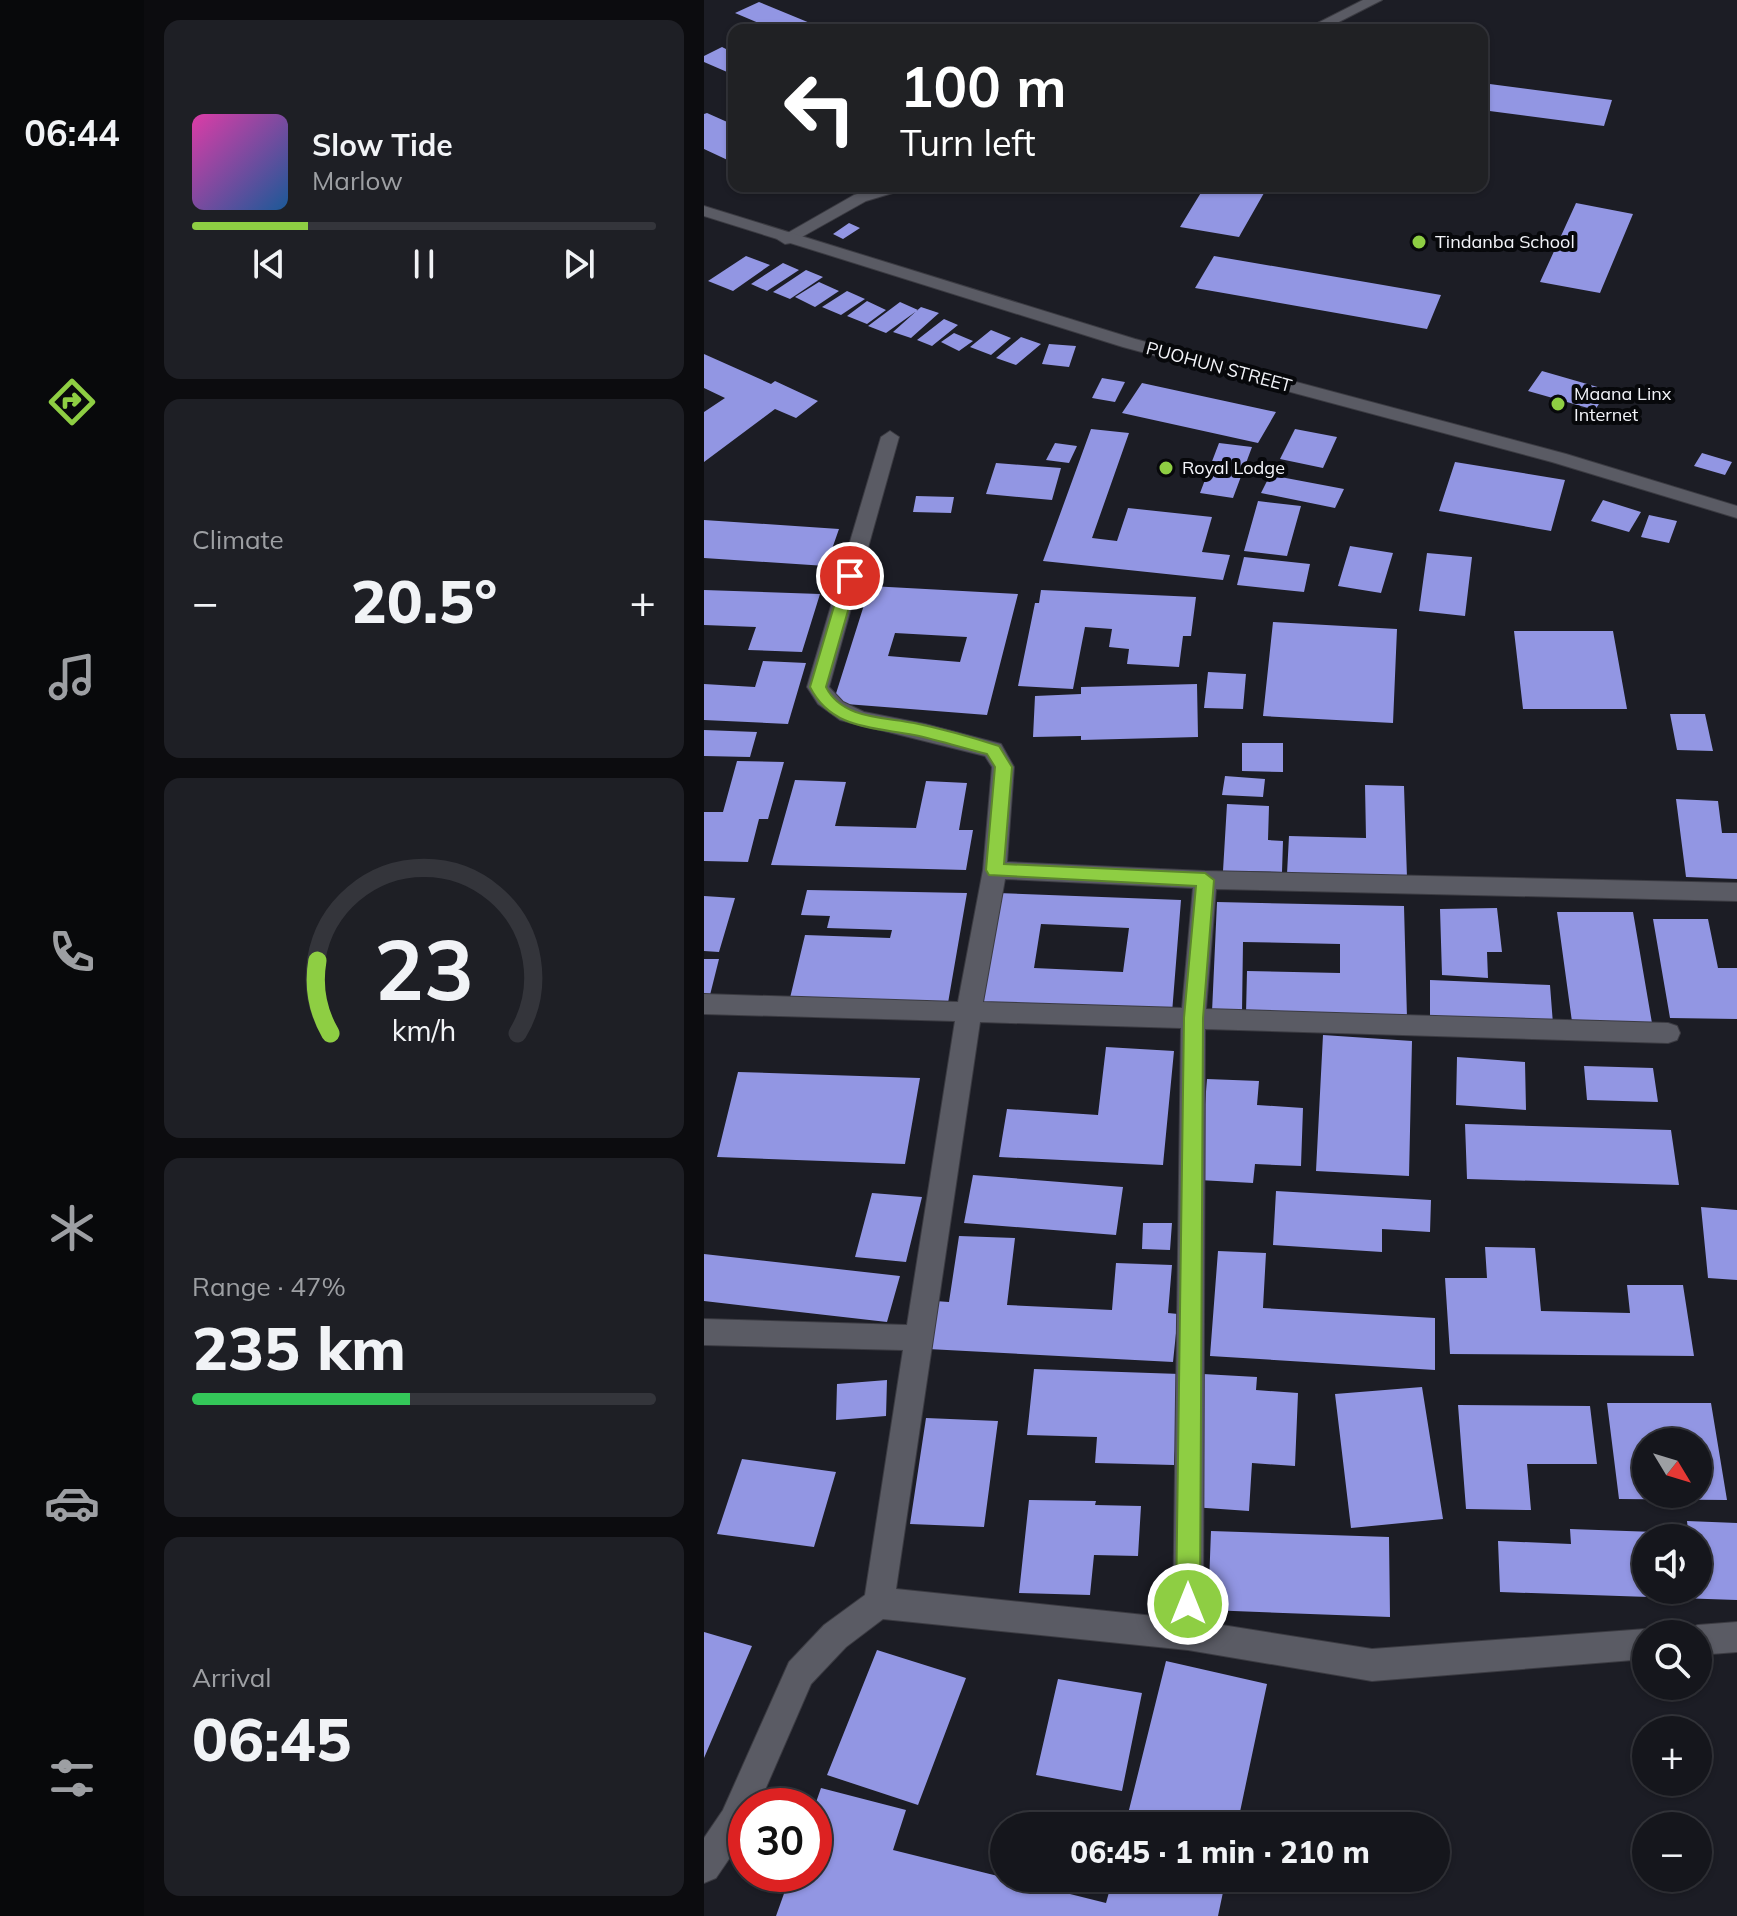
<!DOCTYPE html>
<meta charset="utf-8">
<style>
:root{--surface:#15161c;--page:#1e1f25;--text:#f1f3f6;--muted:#9d9fa3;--line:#34353b;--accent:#8ece43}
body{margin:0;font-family:Mulish,sans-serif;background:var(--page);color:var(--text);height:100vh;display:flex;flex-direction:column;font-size:30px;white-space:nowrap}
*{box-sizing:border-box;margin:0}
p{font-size:26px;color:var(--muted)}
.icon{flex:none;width:44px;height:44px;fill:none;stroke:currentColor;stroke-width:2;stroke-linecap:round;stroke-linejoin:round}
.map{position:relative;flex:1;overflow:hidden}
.details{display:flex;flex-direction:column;gap:20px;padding:20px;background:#0c0c0f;width:560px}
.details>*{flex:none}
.hud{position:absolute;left:24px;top:24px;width:760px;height:168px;border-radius:16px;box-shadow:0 2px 6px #0004,0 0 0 2px var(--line);background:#202124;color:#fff;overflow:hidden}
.needle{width:52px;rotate:128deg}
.buttons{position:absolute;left:928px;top:1428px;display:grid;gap:16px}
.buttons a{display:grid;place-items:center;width:80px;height:80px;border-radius:50%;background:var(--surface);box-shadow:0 2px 6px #0004,0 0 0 2px var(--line);font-size:40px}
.speed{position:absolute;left:24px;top:1788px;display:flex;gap:16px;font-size:40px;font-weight:700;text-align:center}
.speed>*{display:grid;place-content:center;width:104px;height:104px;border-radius:50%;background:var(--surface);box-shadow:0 2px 6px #0004,0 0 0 2px var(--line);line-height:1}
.speed .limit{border:12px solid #d22;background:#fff;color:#111}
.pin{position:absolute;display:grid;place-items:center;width:68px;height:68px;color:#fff;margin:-34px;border:4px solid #fff;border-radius:50%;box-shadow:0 2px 8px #0007}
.me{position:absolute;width:88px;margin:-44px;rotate:0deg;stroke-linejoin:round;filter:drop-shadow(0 0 6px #0008)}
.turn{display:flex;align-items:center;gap:28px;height:168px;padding:0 40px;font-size:36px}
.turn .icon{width:104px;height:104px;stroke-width:2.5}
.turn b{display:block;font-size:56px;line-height:68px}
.big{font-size:60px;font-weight:800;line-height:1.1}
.details .tile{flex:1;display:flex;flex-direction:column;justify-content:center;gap:12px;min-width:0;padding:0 28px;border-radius:16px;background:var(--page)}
.details .dial{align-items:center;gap:0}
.dial svg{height:208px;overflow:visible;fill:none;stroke:var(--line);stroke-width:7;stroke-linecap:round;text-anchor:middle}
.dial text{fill:var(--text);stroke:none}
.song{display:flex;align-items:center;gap:24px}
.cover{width:96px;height:96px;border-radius:12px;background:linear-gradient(135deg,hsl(320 70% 55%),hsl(210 70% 35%))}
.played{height:8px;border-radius:4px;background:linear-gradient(90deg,var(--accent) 25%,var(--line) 25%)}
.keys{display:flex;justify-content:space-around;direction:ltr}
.heat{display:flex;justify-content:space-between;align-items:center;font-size:44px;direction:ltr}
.charge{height:12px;border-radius:6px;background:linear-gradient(90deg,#34c759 47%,var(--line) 0)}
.trip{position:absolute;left:286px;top:1812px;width:460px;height:80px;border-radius:40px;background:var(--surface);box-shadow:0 2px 6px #0004,0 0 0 2px var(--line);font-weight:800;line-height:80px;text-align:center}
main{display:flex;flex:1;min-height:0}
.tabs{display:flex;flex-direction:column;width:144px;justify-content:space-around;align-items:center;background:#08090b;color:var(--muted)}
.tabs .icon{width:56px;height:56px}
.tabs .on{color:var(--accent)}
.tabs b{font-size:36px;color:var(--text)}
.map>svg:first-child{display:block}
.building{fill:#9296e3;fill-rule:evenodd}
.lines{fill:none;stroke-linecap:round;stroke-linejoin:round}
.lane-casing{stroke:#3b3b42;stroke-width:2}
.street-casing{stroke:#3b3b42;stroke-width:2}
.lane{fill:#5a5b64;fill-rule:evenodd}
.street{fill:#5a5b64;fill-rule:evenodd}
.route{fill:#8ece43;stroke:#5c862c;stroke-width:2}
.poi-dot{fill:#8ece43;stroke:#07080b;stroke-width:3}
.labels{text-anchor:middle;stroke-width:8;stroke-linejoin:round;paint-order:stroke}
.far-poi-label{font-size:18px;fill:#f3f4f9;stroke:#07080b;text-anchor:start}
.far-street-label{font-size:18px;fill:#f3f4f9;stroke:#07080b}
</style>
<main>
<nav class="tabs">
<b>06:44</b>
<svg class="icon on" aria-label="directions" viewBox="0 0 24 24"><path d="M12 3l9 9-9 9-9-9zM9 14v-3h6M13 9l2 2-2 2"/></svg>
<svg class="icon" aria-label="music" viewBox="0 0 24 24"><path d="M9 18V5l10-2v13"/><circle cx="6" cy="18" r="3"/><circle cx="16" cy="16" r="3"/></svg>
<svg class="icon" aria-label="phone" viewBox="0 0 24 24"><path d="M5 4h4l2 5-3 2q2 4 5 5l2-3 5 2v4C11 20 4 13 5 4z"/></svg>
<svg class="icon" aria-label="climate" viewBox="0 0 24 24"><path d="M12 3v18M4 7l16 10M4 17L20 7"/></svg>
<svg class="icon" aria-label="car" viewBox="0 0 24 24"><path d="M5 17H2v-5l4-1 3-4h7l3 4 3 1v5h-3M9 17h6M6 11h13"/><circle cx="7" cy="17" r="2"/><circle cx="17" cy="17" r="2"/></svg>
<svg class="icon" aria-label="filters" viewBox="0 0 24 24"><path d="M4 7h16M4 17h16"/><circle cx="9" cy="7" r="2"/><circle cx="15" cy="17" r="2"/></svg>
</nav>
<section class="details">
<div class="tile">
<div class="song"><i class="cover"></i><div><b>Slow Tide</b><p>Marlow</p></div></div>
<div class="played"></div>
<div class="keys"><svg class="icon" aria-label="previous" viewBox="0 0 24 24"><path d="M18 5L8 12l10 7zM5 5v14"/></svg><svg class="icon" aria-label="pause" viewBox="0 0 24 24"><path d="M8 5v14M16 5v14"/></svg><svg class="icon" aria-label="next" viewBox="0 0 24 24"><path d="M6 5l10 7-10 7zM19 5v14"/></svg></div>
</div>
<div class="tile"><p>Climate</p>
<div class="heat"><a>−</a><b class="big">20.5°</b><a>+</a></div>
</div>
<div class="tile dial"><svg viewBox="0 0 100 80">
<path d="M14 69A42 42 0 1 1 86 69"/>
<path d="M14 69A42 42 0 0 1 9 41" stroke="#8ece43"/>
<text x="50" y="56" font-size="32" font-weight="700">23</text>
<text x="50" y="72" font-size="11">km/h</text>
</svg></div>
<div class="tile"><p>Range · 47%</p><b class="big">235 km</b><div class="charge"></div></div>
<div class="tile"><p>Arrival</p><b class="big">06:45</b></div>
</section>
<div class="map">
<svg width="1033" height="1916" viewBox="0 0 1033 1916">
<rect width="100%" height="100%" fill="#1c1d25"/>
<path class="building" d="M55 2 123 30H71L31 13Z
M18 47 30 53V75L0 62V56Z
M778 83 908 100 900 126 778 110Z
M3 113 30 125V163L0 149V114Z
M501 186H564L535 237 476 227Z
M872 203 929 214 896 293 836 282Z
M145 223 156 228 139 239 129 234Z
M42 256 66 265 29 291 4 281Z
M510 256 737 295 723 329 491 288Z
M79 263 95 270 63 291 47 284Z
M102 270 119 277 86 299 69 292Z
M115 282 135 291 111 307 91 297Z
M143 291 161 299 137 315 118 307Z
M163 301 182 310 163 324 143 316Z
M196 302 214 310 182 333 164 326Z
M217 307 235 313 207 338 189 332Z
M240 319 254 325 228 346 213 340Z
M287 330 307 338 287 355 266 347Z
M250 333 269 341 255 351 237 342Z
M317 337 337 344 312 365 292 358Z
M345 344 372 346 365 367 338 364Z
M0 354 67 384 71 381 114 401 92 418 71 409 0 462V412L21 398 0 388Z
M838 371 904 390 891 410 824 391Z
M398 378 421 382 411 402 388 398Z
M438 383 572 412 554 443 418 413Z
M387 429 425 433 388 538 413 541 424 508 508 517 498 552 526 555 519 580 339 561Z
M591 429 633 437 619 468 576 459Z
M351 443 373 446 365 463 342 460Z
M515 443 548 447 529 498 496 493Z
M998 453 1028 462 1021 475 990 466Z
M751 462 861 480 847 531 735 511Z
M292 463 357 468 348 500 282 494Z
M566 475 640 489 631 508 557 493Z
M212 496 250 497 247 513 209 512Z
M899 500 937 512 925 532 887 521Z
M554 501 597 506 583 556 540 551Z
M945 515 973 521 965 543 937 537Z
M0 520 135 529 122 566 0 558Z
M646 546 689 553 677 593 634 586Z
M723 553 768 557 761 616 715 611Z
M540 557 606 564 600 592 533 585Z
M166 586 314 594 283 715 129 703ZM191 633 263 637 256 662 184 656Z
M0 590 116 594 98 652 44 650 52 627 0 625Z
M337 590 492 597 487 636H479L475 667 423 664 425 649 405 647 408 629 381 627 369 689 314 686 331 603H335Z
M569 622 693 629 689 723 559 716Z
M810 631H909L923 709H819Z
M59 661 102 663 84 724 0 720V684L51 687Z
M504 672 542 674 539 709 500 708Z
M493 684 494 737 377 740V736L329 737 331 696 377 694V687Z
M966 714H1001L1009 751 973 750Z
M0 730 53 732 46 757 0 756Z
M538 743H579V772L538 771Z
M33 761 80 762 64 819H55L44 862 0 861V812H19Z
M521 776 561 779 559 797 518 795Z
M91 780 142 782 131 826 212 828 222 781 263 783 255 830H269L262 870 67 865Z
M661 785 700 786 703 878 583 874 585 836 662 838Z
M972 799 1014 801 1018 833H1033V879L982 877Z
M523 804 565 806 564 840 579 841 578 872 519 871Z
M103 890 263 893 244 1003 86 998 101 935 186 938 188 930 123 928 126 916 97 915Z
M294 893 477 900 468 1013 275 1005ZM337 924 425 928 419 972 330 968Z
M0 896 31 898 15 952 0 951Z
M513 902 700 906 703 1018 542 1014 543 971 636 973V944L539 942 538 1012H508Z
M793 908 798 952H783L784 978 738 975 736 909Z
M853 912H929L949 1029H869Z
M949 919H1004L1014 968H1033V1019L966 1018Z
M0 959H15L5 999H0Z
M726 980 846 985 849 1024 726 1019Z
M619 1035 708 1041 705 1176 612 1171Z
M402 1047 470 1051 459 1165 295 1157 303 1109 394 1115Z
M753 1057 821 1062 822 1110 752 1105Z
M880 1066 949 1068 954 1102 883 1100Z
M34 1072 216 1078 201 1164 13 1157Z
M503 1079 555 1081 553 1105 599 1108 597 1166 551 1164 549 1183 495 1180Z
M761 1124 967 1130 975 1185 763 1179Z
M269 1175 419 1187 412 1235 260 1223Z
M572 1191 727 1200 726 1232 678 1229V1252L569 1245Z
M168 1193 218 1197 202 1262 151 1257Z
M997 1207 1033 1210V1280L1004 1278Z
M439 1223H468L466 1250 438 1249Z
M255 1236 311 1238 303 1305 408 1310 412 1263 468 1265 464 1313 474 1314 469 1362 224 1349 231 1301 245 1302Z
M781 1247 831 1248 837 1311 926 1313 923 1285H979L990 1356 746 1354 741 1278H783Z
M514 1251 562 1253 559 1308 731 1318V1370L506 1356Z
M0 1254 196 1276 183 1322 0 1301Z
M330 1369 476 1374 470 1465 391 1463 393 1437 323 1435Z
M499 1374 553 1377 552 1390 594 1393 591 1466 548 1463 545 1511 488 1507Z
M183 1380 182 1416 132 1420 133 1384Z
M718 1387 739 1519 647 1528 631 1394Z
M903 1403H1007L1023 1500 915 1499ZM942 1442H994V1494H942Z
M754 1405 886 1406 893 1464H823L827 1510 762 1509Z
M222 1418 294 1421 280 1527 206 1524Z
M38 1459 132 1472 110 1547 13 1534Z
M325 1500 392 1501 391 1505 437 1506 434 1556 390 1555 386 1595 315 1593Z
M983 1521 1033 1523V1600L796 1592 794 1541 867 1544 866 1529 951 1532 952 1538H942V1590H994V1538H985Z
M507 1531 685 1537 686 1617 504 1610Z
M0 1632 48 1646 0 1758Z
M173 1650 262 1678 214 1805 123 1775Z
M462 1661 563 1684 533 1826H421Z
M354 1679 438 1693 418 1791 332 1775Z
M117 1788 202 1810 189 1850 402 1903 409 1878H522L514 1916H72L87 1874H110V1808Z"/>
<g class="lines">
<g class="lane-casing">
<path id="lane" d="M659 0H678L619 30H600Z
M179 186H204L202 189 162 201 87 243 81 244 73 239 150 195Z"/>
</g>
<g class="street-casing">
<path id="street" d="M0 206 431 339 862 454 1033 506V518L848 462 419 347 0 216Z
M186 431 195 437 125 687 139 702 160 712 221 724 297 744 310 767 303 862 501 871 1033 883V901L512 889 502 1009 964 1023 973 1026 976 1033 973 1040 964 1043 501 1029 499 1622 668 1649 942 1629 953 1634H942V1659L668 1681 484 1650 179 1619 142 1647 107 1684 54 1806H42V1834L12 1878 0 1883V1838L19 1810 85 1662 120 1625 161 1595 199 1350 0 1345V1319L203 1325 251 1021 0 1014V994L254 1002 279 870 288 767 281 756 136 720 114 704 103 687 177 437ZM301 879 489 888 478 1008 279 1002ZM276 1022 477 1028 469 1618 192 1589Z
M1033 1622V1652L994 1655V1634H981L983 1629 994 1625Z"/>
</g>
<use href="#lane" class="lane"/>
<use href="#street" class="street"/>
</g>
<path class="route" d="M146 571 154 576 122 687C138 719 180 717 210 723 239 729 267 737 295 746L308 767 300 864 501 873 510 880 499 1018 496 1604 492 1612 484 1615 476 1612 472 1604 480 1018 492 886 285 875 282 870 291 767 283 754C259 748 234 740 210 735 169 727 127 729 106 687L139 576Z"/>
<g class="poi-dot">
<circle cx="715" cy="242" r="8"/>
<circle cx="854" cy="404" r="8"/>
<circle cx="462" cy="468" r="8"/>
</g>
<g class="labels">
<g class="far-poi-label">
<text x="731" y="248">Tindanba School</text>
<text x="870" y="400">Maana Linx<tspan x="870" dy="21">Internet</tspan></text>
<text x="478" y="474">Royal Lodge</text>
</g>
<g class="far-street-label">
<text transform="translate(515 367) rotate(15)" y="6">PUOHUN STREET</text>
</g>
</g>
</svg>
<div class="buttons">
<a><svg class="needle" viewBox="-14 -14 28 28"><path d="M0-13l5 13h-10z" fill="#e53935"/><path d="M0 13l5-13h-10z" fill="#9d9fa3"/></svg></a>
<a><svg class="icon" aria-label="sound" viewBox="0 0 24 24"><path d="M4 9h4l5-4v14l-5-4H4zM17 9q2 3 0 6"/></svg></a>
<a><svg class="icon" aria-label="search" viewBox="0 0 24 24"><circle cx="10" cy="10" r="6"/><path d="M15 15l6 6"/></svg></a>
<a>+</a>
<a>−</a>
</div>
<div class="speed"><div class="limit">30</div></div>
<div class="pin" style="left:146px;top:576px;background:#d93025"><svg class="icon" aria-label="arrive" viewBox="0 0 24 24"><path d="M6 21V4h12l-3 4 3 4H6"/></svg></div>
<svg class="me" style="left:484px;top:1604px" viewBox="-20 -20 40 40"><circle r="17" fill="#8ece43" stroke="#fff" stroke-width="3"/><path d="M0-11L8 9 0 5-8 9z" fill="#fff"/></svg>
<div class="trip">06:45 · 1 min · 210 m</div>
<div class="hud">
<div class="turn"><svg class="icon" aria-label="left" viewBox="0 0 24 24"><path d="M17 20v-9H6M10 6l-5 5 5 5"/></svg><div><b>100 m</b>Turn left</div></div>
</div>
</div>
</main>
